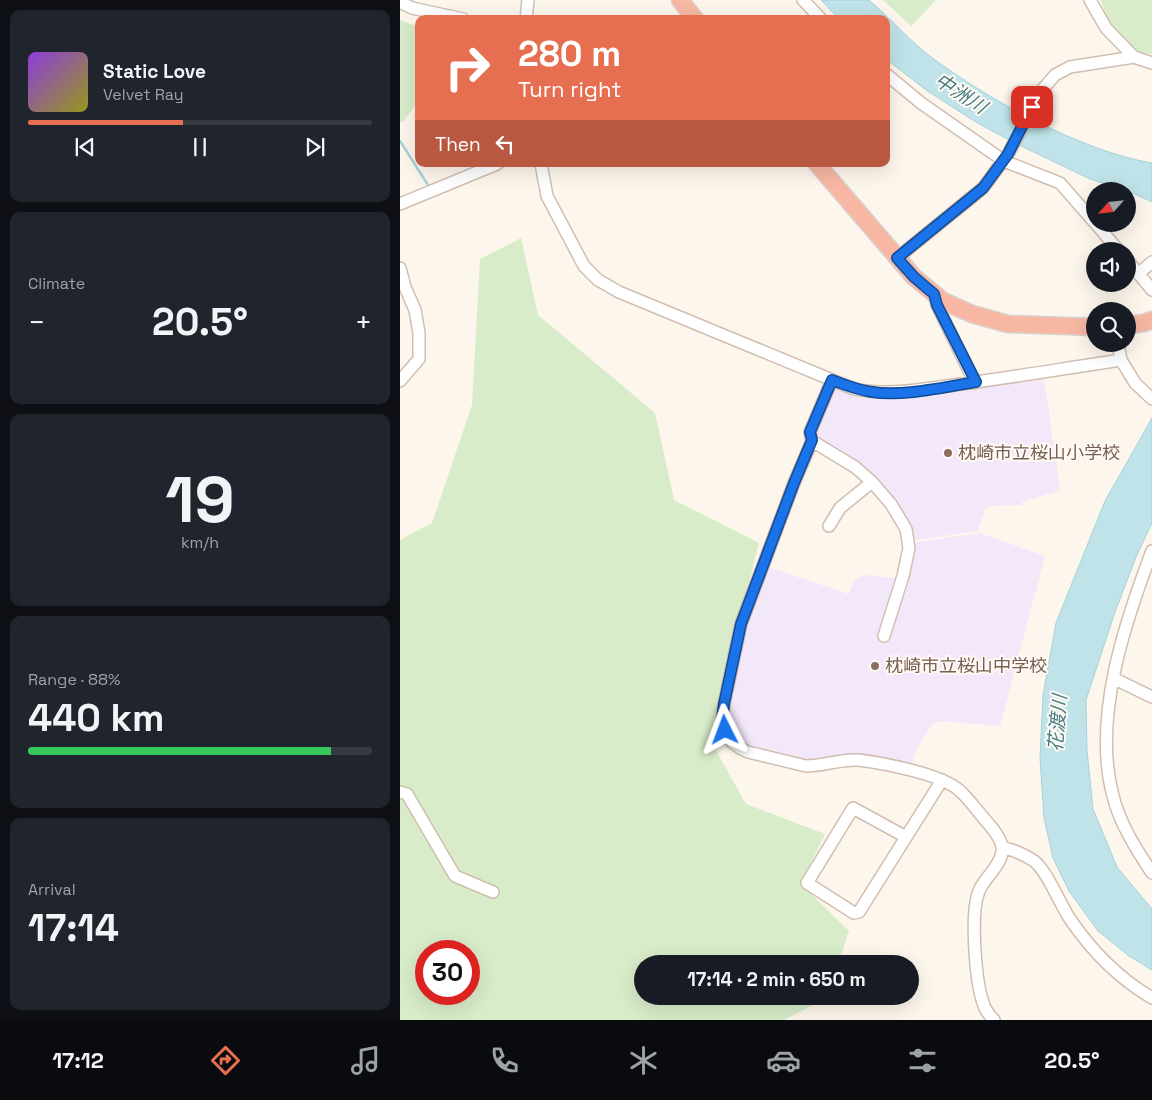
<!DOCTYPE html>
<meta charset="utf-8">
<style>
:root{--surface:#171b24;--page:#20242c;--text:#f1f3f6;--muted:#9ea1a6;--line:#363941;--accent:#e76f51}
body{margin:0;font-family:"Space Grotesk","Noto Sans JP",sans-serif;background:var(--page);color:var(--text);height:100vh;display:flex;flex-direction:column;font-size:19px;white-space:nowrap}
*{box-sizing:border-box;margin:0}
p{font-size:16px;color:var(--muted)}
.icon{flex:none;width:28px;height:28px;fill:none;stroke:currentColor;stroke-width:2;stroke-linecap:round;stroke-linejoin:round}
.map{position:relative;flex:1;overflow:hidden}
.details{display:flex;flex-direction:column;gap:10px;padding:10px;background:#0d0f14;width:400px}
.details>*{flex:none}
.banner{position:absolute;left:15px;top:15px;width:475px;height:152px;border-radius:10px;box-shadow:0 5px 20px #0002;background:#e76f51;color:#fff;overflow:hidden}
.needle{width:32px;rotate:243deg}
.controls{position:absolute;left:686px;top:182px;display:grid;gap:10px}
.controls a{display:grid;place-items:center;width:50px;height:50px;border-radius:50%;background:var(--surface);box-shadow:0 5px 20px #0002;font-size:25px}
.speed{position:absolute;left:15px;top:940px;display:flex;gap:10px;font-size:25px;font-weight:700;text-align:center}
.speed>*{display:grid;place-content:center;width:65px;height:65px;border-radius:50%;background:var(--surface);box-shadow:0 5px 20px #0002;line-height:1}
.speed .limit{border:8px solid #d22;background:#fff;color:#111}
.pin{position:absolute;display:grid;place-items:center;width:42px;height:42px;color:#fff;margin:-21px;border-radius:10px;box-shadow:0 2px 8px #0006}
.me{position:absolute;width:55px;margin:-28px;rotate:357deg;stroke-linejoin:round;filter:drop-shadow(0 0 4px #0008)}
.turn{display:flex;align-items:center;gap:18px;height:105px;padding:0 20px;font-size:22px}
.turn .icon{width:65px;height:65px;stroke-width:2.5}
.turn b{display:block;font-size:35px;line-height:42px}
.then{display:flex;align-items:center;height:48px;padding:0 20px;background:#0003;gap:10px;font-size:19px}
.big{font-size:38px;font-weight:800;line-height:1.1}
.details .tile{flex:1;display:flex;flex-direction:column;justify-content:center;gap:8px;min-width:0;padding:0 18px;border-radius:10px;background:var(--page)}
.details .dial{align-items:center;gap:0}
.dial b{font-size:65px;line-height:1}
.song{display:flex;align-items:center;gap:15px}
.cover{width:60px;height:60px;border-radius:8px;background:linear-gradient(135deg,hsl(270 70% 55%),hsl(60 70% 35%))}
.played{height:5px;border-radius:2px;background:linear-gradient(90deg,var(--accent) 45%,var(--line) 45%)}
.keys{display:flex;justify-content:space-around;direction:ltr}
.heat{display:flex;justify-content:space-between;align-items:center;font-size:28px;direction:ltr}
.charge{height:8px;border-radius:4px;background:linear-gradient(90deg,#34c759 88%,var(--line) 0)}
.trip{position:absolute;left:234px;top:955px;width:285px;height:50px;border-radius:25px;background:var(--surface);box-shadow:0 5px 20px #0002;font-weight:800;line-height:50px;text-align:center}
.tabs{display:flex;height:80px;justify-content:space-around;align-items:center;background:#090b0e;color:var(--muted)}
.tabs .icon{width:35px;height:35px}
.tabs .selected{color:var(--accent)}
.tabs b{font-size:22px;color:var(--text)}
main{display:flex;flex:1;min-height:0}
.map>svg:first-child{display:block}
.education{fill:#f3e8fa}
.green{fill:#d8ecc9;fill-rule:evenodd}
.water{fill:#bfe3e8;stroke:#a5d3da}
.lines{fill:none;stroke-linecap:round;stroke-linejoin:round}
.stream{stroke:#a5d3da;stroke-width:2.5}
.minor-casing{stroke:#d1beb0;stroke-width:14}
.highway-casing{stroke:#dad1cd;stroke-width:19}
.minor{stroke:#fff;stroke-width:11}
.highway{stroke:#f7b7a3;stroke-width:16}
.route-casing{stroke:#114b97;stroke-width:12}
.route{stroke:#1a73e8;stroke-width:9}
.education-dot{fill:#8d6e63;stroke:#fffaf3;stroke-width:2}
.labels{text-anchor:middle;stroke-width:4;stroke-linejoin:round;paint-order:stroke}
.education-label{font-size:18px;fill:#785e54;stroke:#fffaf3;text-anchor:start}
.water-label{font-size:19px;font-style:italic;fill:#437c86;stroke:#fffaf3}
</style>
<main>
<section class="details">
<div class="tile">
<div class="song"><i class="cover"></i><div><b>Static Love</b><p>Velvet Ray</p></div></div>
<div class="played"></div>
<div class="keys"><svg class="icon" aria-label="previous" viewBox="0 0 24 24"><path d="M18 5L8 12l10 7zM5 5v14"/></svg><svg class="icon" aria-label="pause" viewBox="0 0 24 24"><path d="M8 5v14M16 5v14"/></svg><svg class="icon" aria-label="next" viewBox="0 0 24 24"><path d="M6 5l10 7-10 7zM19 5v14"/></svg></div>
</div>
<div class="tile"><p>Climate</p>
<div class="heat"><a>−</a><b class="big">20.5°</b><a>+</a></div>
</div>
<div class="tile dial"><b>19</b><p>km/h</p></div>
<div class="tile"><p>Range · 88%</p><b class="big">440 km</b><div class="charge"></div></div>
<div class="tile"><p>Arrival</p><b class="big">17:14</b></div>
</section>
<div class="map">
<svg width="752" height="1020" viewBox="0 0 752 1020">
<rect width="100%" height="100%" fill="#fdf6ec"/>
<path class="education" d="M644 378 660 489 655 492 622 502V505L589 506 585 509 578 531 511 541 499 509 423 442 418 437 416 433 417 426 432 392 437 389 464 398 494 399 570 390Z
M579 533 645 556 600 726 542 721 532 724 516 751 511 767 416 763 347 749 338 743 326 721 343 626 365 566 449 594 454 581 464 575 506 579 511 543Z"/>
<path class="green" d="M483 0H536L511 26Z
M701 0H752V54L735 52 709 24Z
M0 20 19 27V100L3 122H0Z
M121 238 138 315 255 413 274 500 359 543 310 740 346 804 425 834 402 881 404 887 449 931 438 964H242V996H427V998L384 1020H0V540L32 523 72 405 80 259ZM26 951H69V994H26Z"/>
<path class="water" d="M421 0H469C490 18 509 40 531 57 589 100 681 151 752 163V202L728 191 690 179 619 145 579 124 526 90 486 59V19H439Z
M752 418V523L736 557 715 612 686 700 687 750 693 809 717 867 752 909V970L729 956 698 931 669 891 653 858 644 818 640 758 643 695 656 623 705 501Z"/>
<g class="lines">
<path class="stream" d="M0 141 28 185
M127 164 135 166
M148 165 150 164
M99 168 109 164"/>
<g class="minor-casing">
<path id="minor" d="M403 0 421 19
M690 0 706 28 734 57 752 63
M0 2 12 8 63 19
M126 19 128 0
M486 74 521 103 604 161 660 183 695 223
M141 164 147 196 184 266 198 280 219 292 454 389C490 396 525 389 561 384 614 377 667 368 721 360
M0 204 97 164
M696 224 719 251
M497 258 583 188 608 154 643 89 655 75 670 67 734 57
M728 261 752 290
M0 268 5 287 15 310 19 333V359L0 381
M738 274 752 262
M534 294 537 305 575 383
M718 344 721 360 735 383 752 399
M432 380 410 432 412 441 394 483 341 624 324 704 322 721 325 730 332 742 340 748 348 752 406 766C424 766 440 759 458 760 483 763 542 774 560 791 570 800 578 812 587 822 594 830 604 842 602 852 600 867 584 878 579 891 570 913 575 985 585 1008 587 1012 590 1016 594 1020
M412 441 455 467 472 482 491 504 506 529 509 548 503 576 484 636
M429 526 440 508 472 482
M752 551C725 622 692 719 713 796 720 824 736 849 752 873
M713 678 752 697
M0 792 7 794 55 876 93 892
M506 837 453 808 407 883 454 913 459 912 542 780
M602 847C613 850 624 854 634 861 648 872 659 903 670 919 691 950 720 979 752 998"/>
</g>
<g class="highway-casing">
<path id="highway" d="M280 0 295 19
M417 164 514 277 543 301 572 314 608 324 695 327
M728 325 744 323 752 320"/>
</g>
<use href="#minor" class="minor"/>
<use href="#highway" class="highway"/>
</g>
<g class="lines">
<g class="route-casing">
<path id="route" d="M325 730 322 720 324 704 341 624 394 483 412 440 410 432 432 380C445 385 458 390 472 392 502 397 545 387 576 382L537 305 534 294 514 277 497 258 583 188 608 154 632 107"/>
</g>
<use href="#route" class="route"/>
</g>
<g class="education-dot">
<circle cx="548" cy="453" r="5"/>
<circle cx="475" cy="666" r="5"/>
</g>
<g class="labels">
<g class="education-label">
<text x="558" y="459">枕崎市立桜山小学校</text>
<text x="485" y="672">枕崎市立桜山中学校</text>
</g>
<g class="water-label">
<text transform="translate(561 93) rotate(33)" y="7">中洲川</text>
<text transform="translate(657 723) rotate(-85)" y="7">花渡川</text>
</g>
</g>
</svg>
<div class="controls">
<a><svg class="needle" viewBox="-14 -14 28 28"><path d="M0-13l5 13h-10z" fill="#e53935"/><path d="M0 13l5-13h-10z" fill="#9ea1a6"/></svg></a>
<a><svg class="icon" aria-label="sound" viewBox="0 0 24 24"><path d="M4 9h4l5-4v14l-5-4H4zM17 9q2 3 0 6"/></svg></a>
<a><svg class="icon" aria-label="search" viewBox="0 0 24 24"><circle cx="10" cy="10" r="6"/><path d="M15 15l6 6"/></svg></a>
</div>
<div class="speed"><div class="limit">30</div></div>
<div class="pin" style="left:632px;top:107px;background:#d93025"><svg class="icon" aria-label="arrive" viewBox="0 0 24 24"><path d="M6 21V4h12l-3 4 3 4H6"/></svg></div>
<svg class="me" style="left:325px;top:730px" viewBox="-20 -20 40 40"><path d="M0-17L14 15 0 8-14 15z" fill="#1a73e8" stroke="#fff" stroke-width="4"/></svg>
<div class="trip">17:14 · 2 min · 650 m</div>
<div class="banner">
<div class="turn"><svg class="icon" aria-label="right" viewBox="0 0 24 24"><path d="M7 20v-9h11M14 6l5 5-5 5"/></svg><div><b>280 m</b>Turn right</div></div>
<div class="then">Then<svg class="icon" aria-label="left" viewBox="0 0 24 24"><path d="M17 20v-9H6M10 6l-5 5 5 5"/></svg></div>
</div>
</div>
</main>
<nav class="tabs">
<b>17:12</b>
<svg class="icon selected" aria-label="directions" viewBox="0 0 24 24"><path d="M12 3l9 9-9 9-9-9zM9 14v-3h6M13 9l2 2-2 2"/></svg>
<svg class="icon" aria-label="music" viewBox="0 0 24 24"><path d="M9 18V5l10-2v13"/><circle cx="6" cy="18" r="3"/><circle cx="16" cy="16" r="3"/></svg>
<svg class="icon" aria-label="phone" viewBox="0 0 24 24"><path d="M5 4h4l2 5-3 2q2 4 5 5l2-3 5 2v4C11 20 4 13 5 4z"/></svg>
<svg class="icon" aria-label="climate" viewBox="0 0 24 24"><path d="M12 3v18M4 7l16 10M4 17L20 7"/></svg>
<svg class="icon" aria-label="car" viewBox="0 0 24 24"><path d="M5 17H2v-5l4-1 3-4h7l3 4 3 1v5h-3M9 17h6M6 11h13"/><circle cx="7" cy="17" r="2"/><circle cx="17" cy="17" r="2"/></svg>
<svg class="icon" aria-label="filters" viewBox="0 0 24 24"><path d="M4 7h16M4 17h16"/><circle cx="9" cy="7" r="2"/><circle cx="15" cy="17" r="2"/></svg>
<b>20.5°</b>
</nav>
